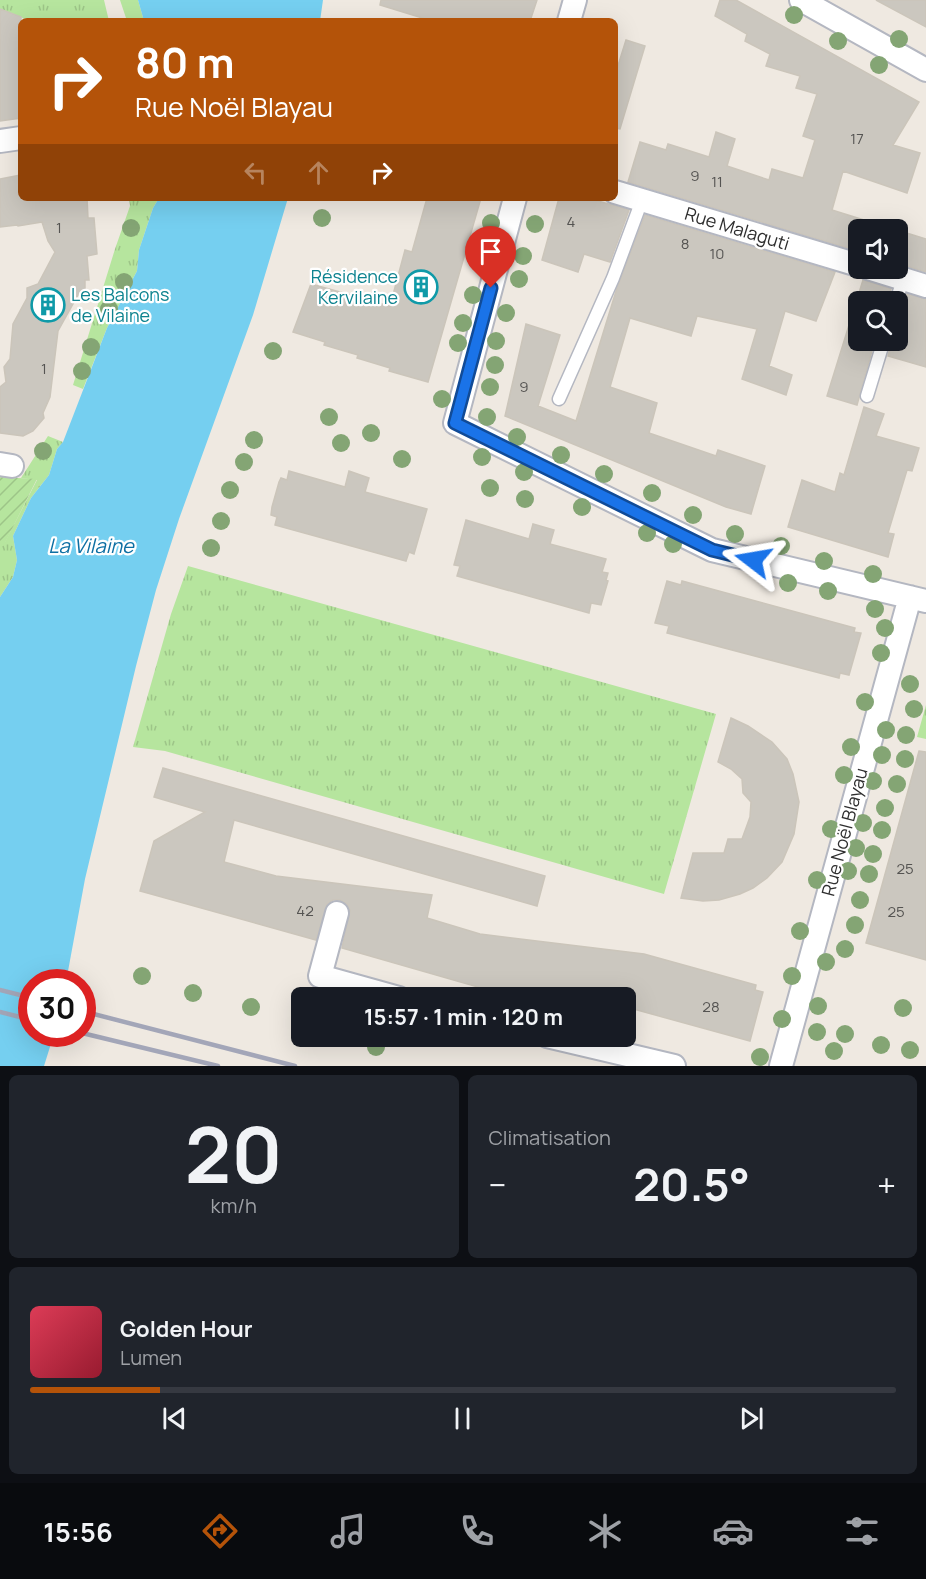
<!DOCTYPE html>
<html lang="fr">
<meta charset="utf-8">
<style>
:root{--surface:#171b24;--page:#20242c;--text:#f1f3f6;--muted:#9ea1a6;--line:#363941;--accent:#b45309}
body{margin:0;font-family:Manrope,sans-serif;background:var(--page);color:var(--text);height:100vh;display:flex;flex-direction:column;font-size:22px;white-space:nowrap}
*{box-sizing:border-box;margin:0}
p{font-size:20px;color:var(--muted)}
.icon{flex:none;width:33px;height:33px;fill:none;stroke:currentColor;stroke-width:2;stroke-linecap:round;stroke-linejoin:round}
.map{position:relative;height:1066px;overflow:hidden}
.details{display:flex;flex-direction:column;gap:9px;padding:9px;background:#0d0f14;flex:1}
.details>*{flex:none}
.guide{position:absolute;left:18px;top:18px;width:600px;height:183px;border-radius:9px;box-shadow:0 6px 24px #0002;background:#b45309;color:#fff;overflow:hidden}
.fabs{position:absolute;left:848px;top:219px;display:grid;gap:12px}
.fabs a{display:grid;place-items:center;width:60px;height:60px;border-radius:9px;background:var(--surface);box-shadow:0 6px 24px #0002;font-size:30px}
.speed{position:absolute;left:18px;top:969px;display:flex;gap:12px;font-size:30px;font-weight:700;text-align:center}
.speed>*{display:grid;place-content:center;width:78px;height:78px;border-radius:50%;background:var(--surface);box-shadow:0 6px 24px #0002;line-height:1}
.speed .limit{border:9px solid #d22;background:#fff;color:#111}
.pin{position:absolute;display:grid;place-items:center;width:51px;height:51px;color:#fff;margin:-62px -26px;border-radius:50% 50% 50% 0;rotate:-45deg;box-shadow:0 0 6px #0007}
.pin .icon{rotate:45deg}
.me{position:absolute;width:66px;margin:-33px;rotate:284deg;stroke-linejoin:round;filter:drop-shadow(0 0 4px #0008)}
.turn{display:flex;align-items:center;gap:21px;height:126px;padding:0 18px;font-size:27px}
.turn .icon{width:78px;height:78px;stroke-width:2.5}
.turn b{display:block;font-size:42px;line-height:51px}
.lanes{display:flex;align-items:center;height:57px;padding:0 18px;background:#0003;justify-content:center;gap:30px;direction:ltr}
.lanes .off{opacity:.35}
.big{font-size:45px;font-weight:700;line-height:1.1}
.details .card{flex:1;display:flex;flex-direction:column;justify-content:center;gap:9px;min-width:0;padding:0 21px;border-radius:9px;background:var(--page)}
.details .dial{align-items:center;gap:0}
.dial b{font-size:78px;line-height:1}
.song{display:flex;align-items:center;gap:18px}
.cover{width:72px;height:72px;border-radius:9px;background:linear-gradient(135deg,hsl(350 70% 55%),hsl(350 70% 35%))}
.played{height:6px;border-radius:3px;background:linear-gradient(90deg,var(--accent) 15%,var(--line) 15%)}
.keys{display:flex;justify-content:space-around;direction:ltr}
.heat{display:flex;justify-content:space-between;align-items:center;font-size:33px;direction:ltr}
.details .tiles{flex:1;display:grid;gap:9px;grid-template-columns:1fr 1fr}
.card:last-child{grid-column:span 2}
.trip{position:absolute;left:291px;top:987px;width:345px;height:60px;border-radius:9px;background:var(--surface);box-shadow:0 6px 24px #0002;font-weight:700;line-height:60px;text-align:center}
.tab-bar{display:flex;height:96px;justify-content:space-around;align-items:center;background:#090b0e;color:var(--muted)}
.tab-bar .icon{width:42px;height:42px}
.tab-bar .current{color:var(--accent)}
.tab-bar b{font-size:27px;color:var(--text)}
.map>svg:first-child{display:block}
.grass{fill:url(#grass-tufts)}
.garden{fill:url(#garden-furrows)}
.water{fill:#75cff0}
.building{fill:#cbc7bf;stroke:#cbc5ba;stroke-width:1.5}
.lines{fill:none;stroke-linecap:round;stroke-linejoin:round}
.service-casing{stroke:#b4b7c1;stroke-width:15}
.minor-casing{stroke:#b4b7c1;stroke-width:26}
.service{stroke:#fff;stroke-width:12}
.minor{stroke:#fff;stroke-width:22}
.rail{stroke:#a3a6b8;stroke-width:4.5}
.tree{fill:#84a574}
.route-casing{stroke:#114b97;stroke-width:15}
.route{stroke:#1a73e8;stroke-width:10}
.labels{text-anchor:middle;stroke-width:4.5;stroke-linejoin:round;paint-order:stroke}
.number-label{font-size:15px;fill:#555452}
.street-label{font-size:18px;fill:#2e2e2e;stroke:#fff}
.culture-label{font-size:18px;fill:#0d838f;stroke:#fff;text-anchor:end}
.water-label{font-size:20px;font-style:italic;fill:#0d6fa3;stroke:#fff}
</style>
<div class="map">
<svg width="926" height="1066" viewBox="0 0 926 1066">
<defs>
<pattern id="grass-tufts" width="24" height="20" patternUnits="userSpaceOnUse" patternTransform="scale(1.5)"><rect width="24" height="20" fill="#b6e59e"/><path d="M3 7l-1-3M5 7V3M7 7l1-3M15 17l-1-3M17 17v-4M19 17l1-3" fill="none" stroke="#9dc588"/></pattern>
<pattern id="garden-furrows" width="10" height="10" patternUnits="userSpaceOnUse" patternTransform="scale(1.5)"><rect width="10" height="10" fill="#b6e59e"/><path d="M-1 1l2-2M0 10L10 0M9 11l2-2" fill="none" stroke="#9dc588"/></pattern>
</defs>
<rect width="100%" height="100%" fill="#efe9e1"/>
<path class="grass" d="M0 0H104L109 21H30L0 9Z
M120 0H138L144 21H127Z
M129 198H159L153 208 139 250 137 271 107 328 83 389 73 385 115 249 130 206Z
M48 436 63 442 57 449 49 475 31 498 13 536 17 560 13 577 0 597V542H5L37 480 21 478Z
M188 566 716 714 664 894 165 751 133 747 171 614Z
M926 705V739L917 737Z"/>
<path class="garden" d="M0 477 37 479 5 543 0 542Z"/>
<path class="water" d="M138 0H323L320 21H144Z
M159 198H288L253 315 179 519 156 590 136 666 85 879 66 982H32V1034H54L44 1066H0V597L13 577 17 560 13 536 31 498 49 475 57 449 63 442 107 328 137 271 139 250 153 208Z"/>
<path class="building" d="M381 0H537L530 21H432L380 5Z
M720 0H736L919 102 893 145 920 153 907 193 843 171 832 210 896 230H858V251L628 182 640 142 666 150 668 144 709 157 716 132 735 139 727 166 769 180 772 169 803 178 815 140 803 136 817 94 796 88 800 76 766 66 770 54 745 41 747 34 715 16Z
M876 0H926V27Z
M0 9 21 17V118L0 121Z
M626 40 645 46 620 129 615 128V75Z
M21 175V198H87L88 218H94L97 254 87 256 89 280H85V294L78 295 58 331 50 397 43 413 44 418 33 431 23 436 0 433V387L6 382 4 367 10 359 13 324 27 298V288L38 284 55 252 48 241 42 222 18 226 17 225 0 227V179Z
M427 198H481L428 382 389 371 390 368 357 358 358 355 324 345 325 342 293 332 311 284 390 306 405 250 412 252Z
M559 198H588L629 210 610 262 584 254 578 272 542 260Z
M645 215 835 272 816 321 785 311 769 366 792 375 786 395 742 379 757 329 697 316 691 336 630 318 610 387 657 403 649 433 716 456 718 450 765 466 751 514 726 507 505 416 526 324 560 335 538 406 576 421 617 288Z
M897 230 926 239V272L897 263Z
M863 280 891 289 888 302H858V340H875L857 405 827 396Z
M907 294 926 299V367L888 356 892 340H897V310L902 308Z
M864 407 884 414 876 436 919 448 912 471 907 470 888 533 894 534 888 557 788 527 802 480 835 492 840 473 844 475Z
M289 471 345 487 349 471 369 478 365 492 427 509 414 554 409 552 406 561 275 525 277 517 271 515 272 507 279 482 281 478 287 480Z
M466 520 529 539 533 524 554 530 550 544 606 559 602 572 608 573 606 580 608 581 601 605 591 603 589 613 457 576 460 566 454 565Z
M667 581 681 585 682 581 855 628 854 632 861 633 849 675 840 673 839 678 667 633 669 626 655 623Z
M731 718 748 726 772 742 787 759 793 774 799 802 794 834 782 862 767 878 753 888 740 894 719 900 703 901 681 898 693 853H724L728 839H742L750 817 751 802 743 793 742 779 731 769 718 762Z
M919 751 926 752V960L866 943Z
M163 768 545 876 537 906 234 820 224 862 276 876 432 895 427 918 480 934 644 954 756 985 755 990 763 992 750 1041 626 1007V998H516L342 948 350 910 347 904 340 900H333L327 904 316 940 140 891 154 841 205 812 154 797Z"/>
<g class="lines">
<g class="service-casing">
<path id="service" d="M896 302 903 279
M867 396 884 340
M559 399 613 278 642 200"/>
</g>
<g class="minor-casing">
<path id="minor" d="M801 0 926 70
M569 21 575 0
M0 141 21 138
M615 192 858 265
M515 198 455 423 712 550 926 601
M868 268 926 286
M0 464 12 466
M337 913 320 976 399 998
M547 1036 674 1066
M781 1066 910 597"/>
</g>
<use href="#service" class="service"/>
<use href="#minor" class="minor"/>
<path class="rail" d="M0 990 32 998
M82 1011 295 1066
M0 1012 32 1020
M82 1033 218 1066"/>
</g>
<g class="tree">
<circle cx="794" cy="15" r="9"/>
<circle cx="899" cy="39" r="9"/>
<circle cx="838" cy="41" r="9"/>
<circle cx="879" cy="65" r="9"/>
<circle cx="322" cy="218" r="9"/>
<circle cx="491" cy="223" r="9"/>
<circle cx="535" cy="224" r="9"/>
<circle cx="131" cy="228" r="9"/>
<circle cx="486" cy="243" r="9"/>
<circle cx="523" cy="256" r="9"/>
<circle cx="519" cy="279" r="9"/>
<circle cx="124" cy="282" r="9"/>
<circle cx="473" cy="295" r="9"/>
<circle cx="109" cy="309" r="9"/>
<circle cx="506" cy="313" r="9"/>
<circle cx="463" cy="323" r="9"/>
<circle cx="496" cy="341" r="9"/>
<circle cx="458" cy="343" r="9"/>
<circle cx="91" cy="347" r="9"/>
<circle cx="273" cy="351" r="9"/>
<circle cx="495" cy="365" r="9"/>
<circle cx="82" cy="371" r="9"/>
<circle cx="490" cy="387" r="9"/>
<circle cx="442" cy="399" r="9"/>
<circle cx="329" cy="417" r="9"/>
<circle cx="487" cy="417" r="9"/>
<circle cx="371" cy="433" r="9"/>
<circle cx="517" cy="437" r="9"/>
<circle cx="254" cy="440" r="9"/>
<circle cx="341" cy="443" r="9"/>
<circle cx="43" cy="451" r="9"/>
<circle cx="561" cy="455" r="9"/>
<circle cx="482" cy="457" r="9"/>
<circle cx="402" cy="459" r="9"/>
<circle cx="244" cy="462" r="9"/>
<circle cx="524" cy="472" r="9"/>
<circle cx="604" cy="474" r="9"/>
<circle cx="490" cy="488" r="9"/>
<circle cx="230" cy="490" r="9"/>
<circle cx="652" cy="493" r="9"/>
<circle cx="525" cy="499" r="9"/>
<circle cx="582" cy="507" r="9"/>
<circle cx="693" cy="515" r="9"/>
<circle cx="221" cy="521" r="9"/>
<circle cx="647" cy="533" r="9"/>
<circle cx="735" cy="534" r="9"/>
<circle cx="673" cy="544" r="9"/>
<circle cx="781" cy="546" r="9"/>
<circle cx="211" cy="548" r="9"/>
<circle cx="824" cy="561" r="9"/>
<circle cx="873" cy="574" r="9"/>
<circle cx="788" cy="583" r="9"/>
<circle cx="828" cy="591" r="9"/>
<circle cx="875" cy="609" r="9"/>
<circle cx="885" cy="628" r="9"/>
<circle cx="881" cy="653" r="9"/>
<circle cx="910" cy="684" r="9"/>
<circle cx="865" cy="702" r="9"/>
<circle cx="914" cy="709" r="9"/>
<circle cx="886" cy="730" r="9"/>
<circle cx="906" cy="735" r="9"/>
<circle cx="851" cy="747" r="9"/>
<circle cx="882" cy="755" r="9"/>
<circle cx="905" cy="759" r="9"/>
<circle cx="844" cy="775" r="9"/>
<circle cx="873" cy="781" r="9"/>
<circle cx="897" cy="784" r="9"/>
<circle cx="885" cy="808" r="9"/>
<circle cx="863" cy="823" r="9"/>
<circle cx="831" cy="829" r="9"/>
<circle cx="882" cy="830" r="9"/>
<circle cx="856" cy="848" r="9"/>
<circle cx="873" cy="854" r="9"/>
<circle cx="848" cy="871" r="9"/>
<circle cx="869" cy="874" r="9"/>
<circle cx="817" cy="880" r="9"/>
<circle cx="860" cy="900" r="9"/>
<circle cx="855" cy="925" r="9"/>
<circle cx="800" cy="931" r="9"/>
<circle cx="845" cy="949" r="9"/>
<circle cx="826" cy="962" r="9"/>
<circle cx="142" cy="976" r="9"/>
<circle cx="792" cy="976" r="9"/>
<circle cx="193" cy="993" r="9"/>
<circle cx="818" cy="1006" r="9"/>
<circle cx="251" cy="1007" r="9"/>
<circle cx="903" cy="1008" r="9"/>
<circle cx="782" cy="1019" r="9"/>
<circle cx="817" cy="1032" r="9"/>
<circle cx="845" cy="1034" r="9"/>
<circle cx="881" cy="1045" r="9"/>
<circle cx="376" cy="1047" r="9"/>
<circle cx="910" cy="1050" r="9"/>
<circle cx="834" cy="1051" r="9"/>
<circle cx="760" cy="1057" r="9"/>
</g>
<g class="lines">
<g class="route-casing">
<path id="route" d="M491 288 455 423 712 550 753 560"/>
</g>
<use href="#route" class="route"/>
</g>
<defs>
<g id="building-ring" transform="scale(1.725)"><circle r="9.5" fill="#fff" stroke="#0f9aa8" stroke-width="1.5"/><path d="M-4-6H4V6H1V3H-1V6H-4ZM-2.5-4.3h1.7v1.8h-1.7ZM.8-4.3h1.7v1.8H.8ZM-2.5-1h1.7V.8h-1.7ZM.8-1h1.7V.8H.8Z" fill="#0f9aa8"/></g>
</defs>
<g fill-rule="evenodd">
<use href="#building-ring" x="421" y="287"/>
<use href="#building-ring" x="48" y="305"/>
</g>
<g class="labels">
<g class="number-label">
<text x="857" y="144">17</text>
<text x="695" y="181">9</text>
<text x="717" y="187">11</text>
<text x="571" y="227">4</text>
<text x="59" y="233">1</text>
<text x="685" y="249">8</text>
<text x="717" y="259">10</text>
<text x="44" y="374">1</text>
<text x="524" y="392">9</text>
<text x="905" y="874">25</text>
<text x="305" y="916">42</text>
<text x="896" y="917">25</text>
<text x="711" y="1012">28</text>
</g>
<g class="street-label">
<text transform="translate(737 229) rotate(17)" y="6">Rue Malaguti</text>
<text transform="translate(845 832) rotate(-75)" y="6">Rue Noël Blayau</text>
</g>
<g class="culture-label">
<text x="398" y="283">Résidence<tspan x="398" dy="21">Kervilaine</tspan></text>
<text x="71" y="301" text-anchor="start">Les Balcons<tspan x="71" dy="21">de Vilaine</tspan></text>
</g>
<g class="water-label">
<text x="91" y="553">La Vilaine</text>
</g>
</g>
</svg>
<div class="fabs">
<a><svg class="icon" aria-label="sound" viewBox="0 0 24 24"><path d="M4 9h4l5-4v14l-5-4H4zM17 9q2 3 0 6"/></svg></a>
<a><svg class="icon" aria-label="search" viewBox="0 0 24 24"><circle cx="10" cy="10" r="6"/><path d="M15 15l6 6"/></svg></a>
</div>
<div class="speed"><div class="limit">30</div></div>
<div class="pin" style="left:491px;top:288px;background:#d93025"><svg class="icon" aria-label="arrive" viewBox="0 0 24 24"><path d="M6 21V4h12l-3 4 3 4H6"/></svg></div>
<svg class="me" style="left:753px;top:560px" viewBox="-20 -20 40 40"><path d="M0-17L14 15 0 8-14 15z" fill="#1a73e8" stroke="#fff" stroke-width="4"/></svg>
<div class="trip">15:57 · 1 min · 120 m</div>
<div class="guide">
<div class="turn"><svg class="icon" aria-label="right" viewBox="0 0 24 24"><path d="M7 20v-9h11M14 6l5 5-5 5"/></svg><div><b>80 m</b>Rue Noël Blayau</div></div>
<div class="lanes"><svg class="icon off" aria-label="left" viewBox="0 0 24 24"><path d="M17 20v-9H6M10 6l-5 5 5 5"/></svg><svg class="icon off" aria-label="ahead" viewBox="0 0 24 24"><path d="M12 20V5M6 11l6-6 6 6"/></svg><svg class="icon" aria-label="right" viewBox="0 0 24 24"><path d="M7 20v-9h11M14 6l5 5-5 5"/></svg></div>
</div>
</div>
<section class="details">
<div class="tiles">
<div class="card dial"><b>20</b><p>km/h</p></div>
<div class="card"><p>Climatisation</p>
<div class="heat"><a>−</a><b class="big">20.5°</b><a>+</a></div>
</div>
<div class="card">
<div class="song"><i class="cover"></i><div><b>Golden Hour</b><p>Lumen</p></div></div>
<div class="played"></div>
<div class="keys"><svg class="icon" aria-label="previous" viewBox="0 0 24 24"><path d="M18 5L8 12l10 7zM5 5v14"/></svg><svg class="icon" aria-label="pause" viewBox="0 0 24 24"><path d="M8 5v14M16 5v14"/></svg><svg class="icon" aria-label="next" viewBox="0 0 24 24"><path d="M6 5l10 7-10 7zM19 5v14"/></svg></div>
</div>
</div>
</section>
<nav class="tab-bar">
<b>15:56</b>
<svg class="icon current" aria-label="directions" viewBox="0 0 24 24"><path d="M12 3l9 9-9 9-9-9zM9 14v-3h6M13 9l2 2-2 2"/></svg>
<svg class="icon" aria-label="music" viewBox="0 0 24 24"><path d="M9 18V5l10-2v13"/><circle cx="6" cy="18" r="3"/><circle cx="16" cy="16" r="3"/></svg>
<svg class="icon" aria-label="phone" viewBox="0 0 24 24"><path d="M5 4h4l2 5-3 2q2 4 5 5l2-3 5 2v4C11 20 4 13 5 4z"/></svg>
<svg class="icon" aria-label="climate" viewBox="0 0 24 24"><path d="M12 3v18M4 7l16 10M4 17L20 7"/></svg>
<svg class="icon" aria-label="car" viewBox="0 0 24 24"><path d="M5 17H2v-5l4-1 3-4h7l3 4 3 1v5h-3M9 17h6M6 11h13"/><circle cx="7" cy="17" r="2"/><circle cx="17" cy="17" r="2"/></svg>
<svg class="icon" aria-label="filters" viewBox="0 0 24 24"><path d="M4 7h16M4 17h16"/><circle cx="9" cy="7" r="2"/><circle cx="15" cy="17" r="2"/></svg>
</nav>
